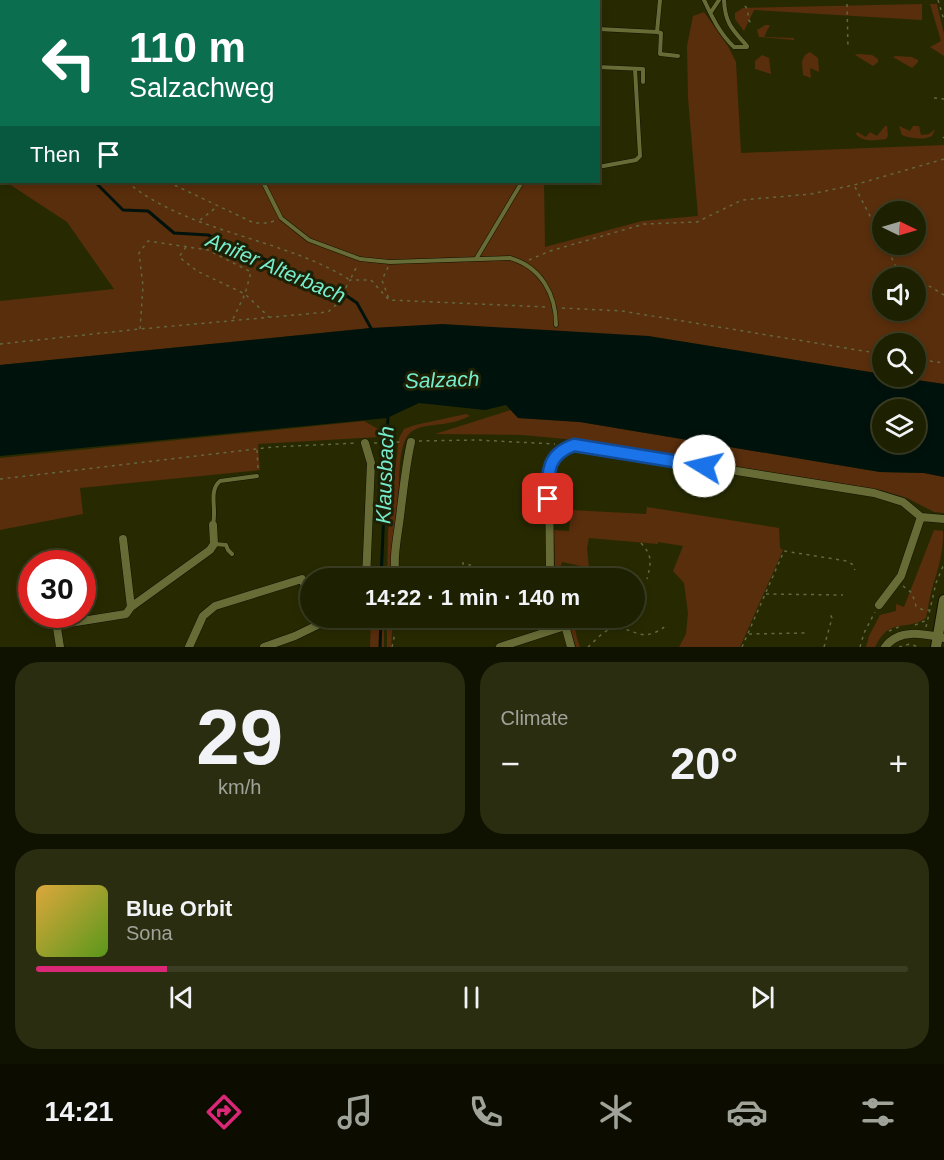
<!DOCTYPE html>
<meta charset="utf-8">
<style>
:root{--surface:#1d2001;--page:#2a2d10;--text:#f1f3f6;--muted:#a0a399;--line:#3b3e23;--accent:#db2777}
body{margin:0;font-family:Arial,sans-serif;background:var(--page);color:var(--text);height:100vh;display:flex;flex-direction:column;font-size:22px;white-space:nowrap}
*{box-sizing:border-box;margin:0}
p{font-size:20px;color:var(--muted)}
.icon{flex:none;width:33px;height:33px;fill:none;stroke:currentColor;stroke-width:2;stroke-linecap:round;stroke-linejoin:round}
.map{position:relative;height:647px;overflow:hidden}
.sheet{display:flex;flex-direction:column;gap:15px;padding:15px;background:#101201;flex:1}
.sheet>*{flex:none}
.banner{position:absolute;left:0px;top:0px;width:600px;height:183px;box-shadow:0 3px 9px #0003,0 0 0 2px var(--line);background:#0b6e4f;color:#fff;overflow:hidden}
.needle{width:39px;rotate:95deg}
.controls{position:absolute;left:872px;top:201px;display:grid;gap:12px}
.controls a{display:grid;place-items:center;width:54px;height:54px;border-radius:50%;background:var(--surface);box-shadow:0 3px 9px #0003,0 0 0 2px var(--line);font-size:30px}
.speed{position:absolute;left:18px;top:550px;display:flex;gap:12px;font-size:30px;font-weight:700;text-align:center}
.speed>*{display:grid;place-content:center;width:78px;height:78px;border-radius:50%;background:var(--surface);box-shadow:0 3px 9px #0003,0 0 0 2px var(--line);line-height:1}
.speed .limit{border:9px solid #d22;background:#fff;color:#111}
.pin{position:absolute;display:grid;place-items:center;width:51px;height:51px;color:#fff;margin:-26px;border-radius:12px;box-shadow:0 3px 9px #0006}
.me{position:absolute;width:66px;margin:-33px;rotate:279deg;stroke-linejoin:round;filter:drop-shadow(0 0 4px #0008)}
.turn{display:flex;align-items:center;gap:21px;height:126px;padding:0 30px;font-size:27px}
.turn .icon{width:78px;height:78px;stroke-width:2.5}
.turn b{display:block;font-size:42px;line-height:51px}
.then{display:flex;align-items:center;height:57px;padding:0 30px;background:#0003;gap:12px;font-size:22px}
.big{font-size:45px;font-weight:800;line-height:1.1}
.sheet .widget{flex:1;display:flex;flex-direction:column;justify-content:center;gap:9px;min-width:0;padding:0 21px;border-radius:24px;background:var(--page)}
.sheet .dial{align-items:center;gap:0}
.dial b{font-size:78px;line-height:1}
.song{display:flex;align-items:center;gap:18px}
.cover{width:72px;height:72px;border-radius:9px;background:linear-gradient(135deg,hsl(40 70% 55%),hsl(90 70% 35%))}
.played{height:6px;border-radius:3px;background:linear-gradient(90deg,var(--accent) 15%,var(--line) 15%)}
.keys{display:flex;justify-content:space-around;direction:ltr}
.heat{display:flex;justify-content:space-between;align-items:center;font-size:33px;direction:ltr}
.sheet .tiles{flex:1;display:grid;gap:15px;grid-template-columns:1fr 1fr}
.widget:last-child{grid-column:span 2}
.trip{position:absolute;left:300px;top:568px;width:345px;height:60px;border-radius:30px;background:var(--surface);box-shadow:0 3px 9px #0003,0 0 0 2px var(--line);font-weight:800;line-height:60px;text-align:center}
.menu{display:flex;height:96px;justify-content:space-around;align-items:center;background:#0c0d00;color:var(--muted)}
.menu .icon{width:42px;height:42px}
.menu .active{color:var(--accent)}
.menu b{font-size:27px;color:var(--text)}
.map>svg:first-child{display:block}
.green{fill:#592e0c;fill-rule:evenodd}
.water{fill:#00120c;fill-rule:evenodd}
.lines{fill:none;stroke-linecap:round;stroke-linejoin:round}
.stream{stroke:#00120c;stroke-width:3}
.service-casing{stroke:#101200;stroke-width:5}
.minor-casing{stroke:#101200;stroke-width:9}
.secondary-casing{stroke:#101200;stroke-width:12}
.path{stroke:#636742;stroke-width:1.5;stroke-dasharray:3 4.5;stroke-linecap:butt}
.service{stroke:#676c37;stroke-width:4}
.minor{stroke:#676c37;stroke-width:8}
.secondary{stroke:#676c37;stroke-width:10}
.route-casing{stroke:#114b97;stroke-width:15}
.route{stroke:#1a73e8;stroke-width:10}
.labels{text-anchor:middle;stroke-width:6;stroke-linejoin:round;paint-order:stroke}
.water-label{font-size:21px;font-style:italic;fill:#75edce;stroke:#1d2004}
</style>
<div class="map">
<svg width="944" height="647" viewBox="0 0 944 647">
<rect width="100%" height="100%" fill="#272a01"/>
<path class="green" d="M0 0H195L196 1 2 2 1 178Z
M276 0H547L276 1Z
M922 4V20L754 10 744 31 735 19V13L743 8Z
M930 4H937L944 34V56L930 47 941 41Z
M704 12 728 46 736 62 741 153 944 145V384L896 377 915 376V344H882V374L648 336 371 328 0 365V301L114 289 67 222 6 182H544L545 247 642 221 698 216 688 98 687 46 693 16ZM882 212H915V244H882ZM882 278H915V310H882Z
M765 25H770L764 37 794 38V40L759 37 757 30Z
M810 52 818 58 819 72 810 68 811 78 803 75 802 61 805 55Z
M857 54 872 55 878 59V62L873 66 855 55Z
M762 55 769 58 771 74 755 69V61Z
M896 56 912 57 918 60V62L912 68 893 57Z
M885 126H887L888 136 886 139C876 140 863 143 856 134L857 132 866 137 870 132 877 136Z
M899 126 910 131 913 126H919L921 135 929 134 935 129 932 136C923 140 911 139 902 135Z
M511 410 519 418 580 422 880 472 924 473 944 477V513L934 512 907 498 881 490 565 439 523 435 435 434Z
M466 414 470 416C463 419 456 422 448 423 436 426 418 424 409 434 397 448 400 484 398 501 396 527 389 554 394 579H387L388 531 399 438 404 429 415 425Z
M364 421 378 429 379 437 258 444 260 470 80 488 83 514 0 530V458Z
M647 507 779 528 780 548 783 550 740 647H679L686 634 688 613 684 583 673 571 683 546 658 542V544L589 538 587 548 589 568 562 562 560 568 555 567 554 530 569 531 571 510 646 514Z
M934 530 943 531C944 547 939 568 933 585 930 596 928 607 926 618 906 632 890 616 875 647H866L869 636 880 615 896 611V604L904 607Z
M368 618H377L378 625V618H384V647H370L371 620Z
M387 618H393L391 647H387Z
M567 618H576C573 627 577 638 580 647H576Z"/>
<path class="water" d="M442 324 648 336 882 374V376L896 377 944 384V477L924 473 880 472 580 422 518 418 506 405 485 410 419 403 387 418 0 456V365L371 328ZM882 410H915V442H882Z"/>
<g class="lines">
<path class="stream" d="M0 129 2 130
M95 182 123 210 148 211 174 233 208 235 341 292 357 303 372 330
M381 579 388 416
M380 647 381 618"/>
<g class="service-casing">
<path id="service" d="M196 0V2
M704 0C712 17 720 34 734 47H747
M724 0C725 23 732 29 747 46
M550 2V0
M711 12 719 0
M598 29 657 32 660 0
M657 32 661 33 660 54 678 56
M598 67 643 69V82
M598 167 636 160 640 156 635 69
M263 182 281 218 309 240 360 259 390 262 510 258C541 267 556 294 556 325
M476 259 522 182
M213 524C217 509 208 491 220 481L257 476
M215 544 226 545 228 550 232 554"/>
</g>
<g class="minor-casing">
<path id="minor" d="M365 443 371 463 366 579
M921 517 944 519
M123 539 131 607
M47 556 48 564
M396 579C392 555 399 531 401 508 404 485 406 464 411 442
M538 579 550 573
M552 579 550 573 549 469C555 456 560 450 574 445L874 493 903 502 921 517
M879 605 901 576 921 517
M55 615 60 647
M563 618 571 647
M57 625 126 614 131 607 210 550 214 544 213 525
M189 647 203 616 215 606 302 579 310 597
M264 647 295 636 332 618
M500 647 565 626
M885 647C899 628 924 634 944 638"/>
</g>
<g class="secondary-casing">
<path id="secondary" d="M936 647 944 600"/>
</g>
<path class="path" d="M938 0 944 20
M847 4 848 48
M745 6 748 10V19L751 23
M934 98 944 99
M0 100 2 101
M943 138 944 137
M127 182C190 234 282 237 350 280L357 266
M168 182 254 223H268L274 221
M855 187 882 239
M200 220 218 206
M885 244 896 267 915 278
M186 247 179 257 197 271 245 294 269 317
M529 260 550 251 644 224 697 222 742 200 811 194 854 185 944 159
M388 267 382 280 389 299
M916 278 944 295
M562 308 622 311 882 354
M140 329 143 286 139 253 148 241 208 250 251 272 245 294 232 321
M0 344 140 329 328 312 337 304 350 280H371L389 300 546 307
M915 359 944 363
M419 441 477 440 555 444
M374 443 402 442
M257 450 258 469
M0 479 273 447 357 443
M641 543C653 556 651 563 647 579
M463 562V564L471 565
M595 576 596 579
M903 586 912 593 916 606 923 610H929
M766 594 843 595
M614 618 619 628
M915 625 927 620
M926 627 936 583 944 564
M889 631 901 626
M749 634 808 633
M392 647 395 633
M588 647C595 641 603 631 611 629 634 624 639 647 667 625
M742 647 784 551 847 561 852 564 855 570
M824 647 832 618 830 614
M860 647 864 633 875 612
M899 647 910 644 918 647"/>
<use href="#service" class="service"/>
<use href="#minor" class="minor"/>
<use href="#secondary" class="secondary"/>
</g>
<g class="lines">
<g class="route-casing">
<path id="route" d="M548 499C548 473 546 455 574 445L704 466"/>
</g>
<use href="#route" class="route"/>
</g>
<g class="labels">
<g class="water-label">
<text transform="translate(276 268) rotate(23)" y="7">Anifer Alterbach</text>
<text transform="translate(442 380) rotate(-2)" y="7">Salzach</text>
<text transform="translate(385 475) rotate(-88)" y="7">Klausbach</text>
</g>
</g>
</svg>
<div class="controls">
<a><svg class="needle" viewBox="-14 -14 28 28"><path d="M0-13l5 13h-10z" fill="#e53935"/><path d="M0 13l5-13h-10z" fill="#a0a399"/></svg></a>
<a><svg class="icon" aria-label="sound" viewBox="0 0 24 24"><path d="M4 9h4l5-4v14l-5-4H4zM17 9q2 3 0 6"/></svg></a>
<a><svg class="icon" aria-label="search" viewBox="0 0 24 24"><circle cx="10" cy="10" r="6"/><path d="M15 15l6 6"/></svg></a>
<a><svg class="icon" aria-label="layers" viewBox="0 0 24 24"><path d="M12 4l9 5-9 5-9-5zM3 14l9 5 9-5"/></svg></a>
</div>
<div class="speed"><div class="limit">30</div></div>
<div class="pin" style="left:548px;top:499px;background:#d93025"><svg class="icon" aria-label="arrive" viewBox="0 0 24 24"><path d="M6 21V4h12l-3 4 3 4H6"/></svg></div>
<svg class="me" style="left:704px;top:466px" viewBox="-20 -20 40 40"><circle r="19" fill="#fff"/><path d="M0-13L10 11 0 6-10 11z" fill="#1a73e8"/></svg>
<div class="trip">14:22 · 1 min · 140 m</div>
<div class="banner">
<div class="turn"><svg class="icon" aria-label="left" viewBox="0 0 24 24"><path d="M17 20v-9H6M10 6l-5 5 5 5"/></svg><div><b>110 m</b>Salzachweg</div></div>
<div class="then">Then<svg class="icon" aria-label="arrive" viewBox="0 0 24 24"><path d="M6 21V4h12l-3 4 3 4H6"/></svg></div>
</div>
</div>
<section class="sheet">
<div class="tiles">
<div class="widget dial"><b>29</b><p>km/h</p></div>
<div class="widget"><p>Climate</p>
<div class="heat"><a>−</a><b class="big">20°</b><a>+</a></div>
</div>
<div class="widget">
<div class="song"><i class="cover"></i><div><b>Blue Orbit</b><p>Sona</p></div></div>
<div class="played"></div>
<div class="keys"><svg class="icon" aria-label="previous" viewBox="0 0 24 24"><path d="M18 5L8 12l10 7zM5 5v14"/></svg><svg class="icon" aria-label="pause" viewBox="0 0 24 24"><path d="M8 5v14M16 5v14"/></svg><svg class="icon" aria-label="next" viewBox="0 0 24 24"><path d="M6 5l10 7-10 7zM19 5v14"/></svg></div>
</div>
</div>
</section>
<nav class="menu">
<b>14:21</b>
<svg class="icon active" aria-label="directions" viewBox="0 0 24 24"><path d="M12 3l9 9-9 9-9-9zM9 14v-3h6M13 9l2 2-2 2"/></svg>
<svg class="icon" aria-label="music" viewBox="0 0 24 24"><path d="M9 18V5l10-2v13"/><circle cx="6" cy="18" r="3"/><circle cx="16" cy="16" r="3"/></svg>
<svg class="icon" aria-label="phone" viewBox="0 0 24 24"><path d="M5 4h4l2 5-3 2q2 4 5 5l2-3 5 2v4C11 20 4 13 5 4z"/></svg>
<svg class="icon" aria-label="climate" viewBox="0 0 24 24"><path d="M12 3v18M4 7l16 10M4 17L20 7"/></svg>
<svg class="icon" aria-label="car" viewBox="0 0 24 24"><path d="M5 17H2v-5l4-1 3-4h7l3 4 3 1v5h-3M9 17h6M6 11h13"/><circle cx="7" cy="17" r="2"/><circle cx="17" cy="17" r="2"/></svg>
<svg class="icon" aria-label="filters" viewBox="0 0 24 24"><path d="M4 7h16M4 17h16"/><circle cx="9" cy="7" r="2"/><circle cx="15" cy="17" r="2"/></svg>
</nav>
